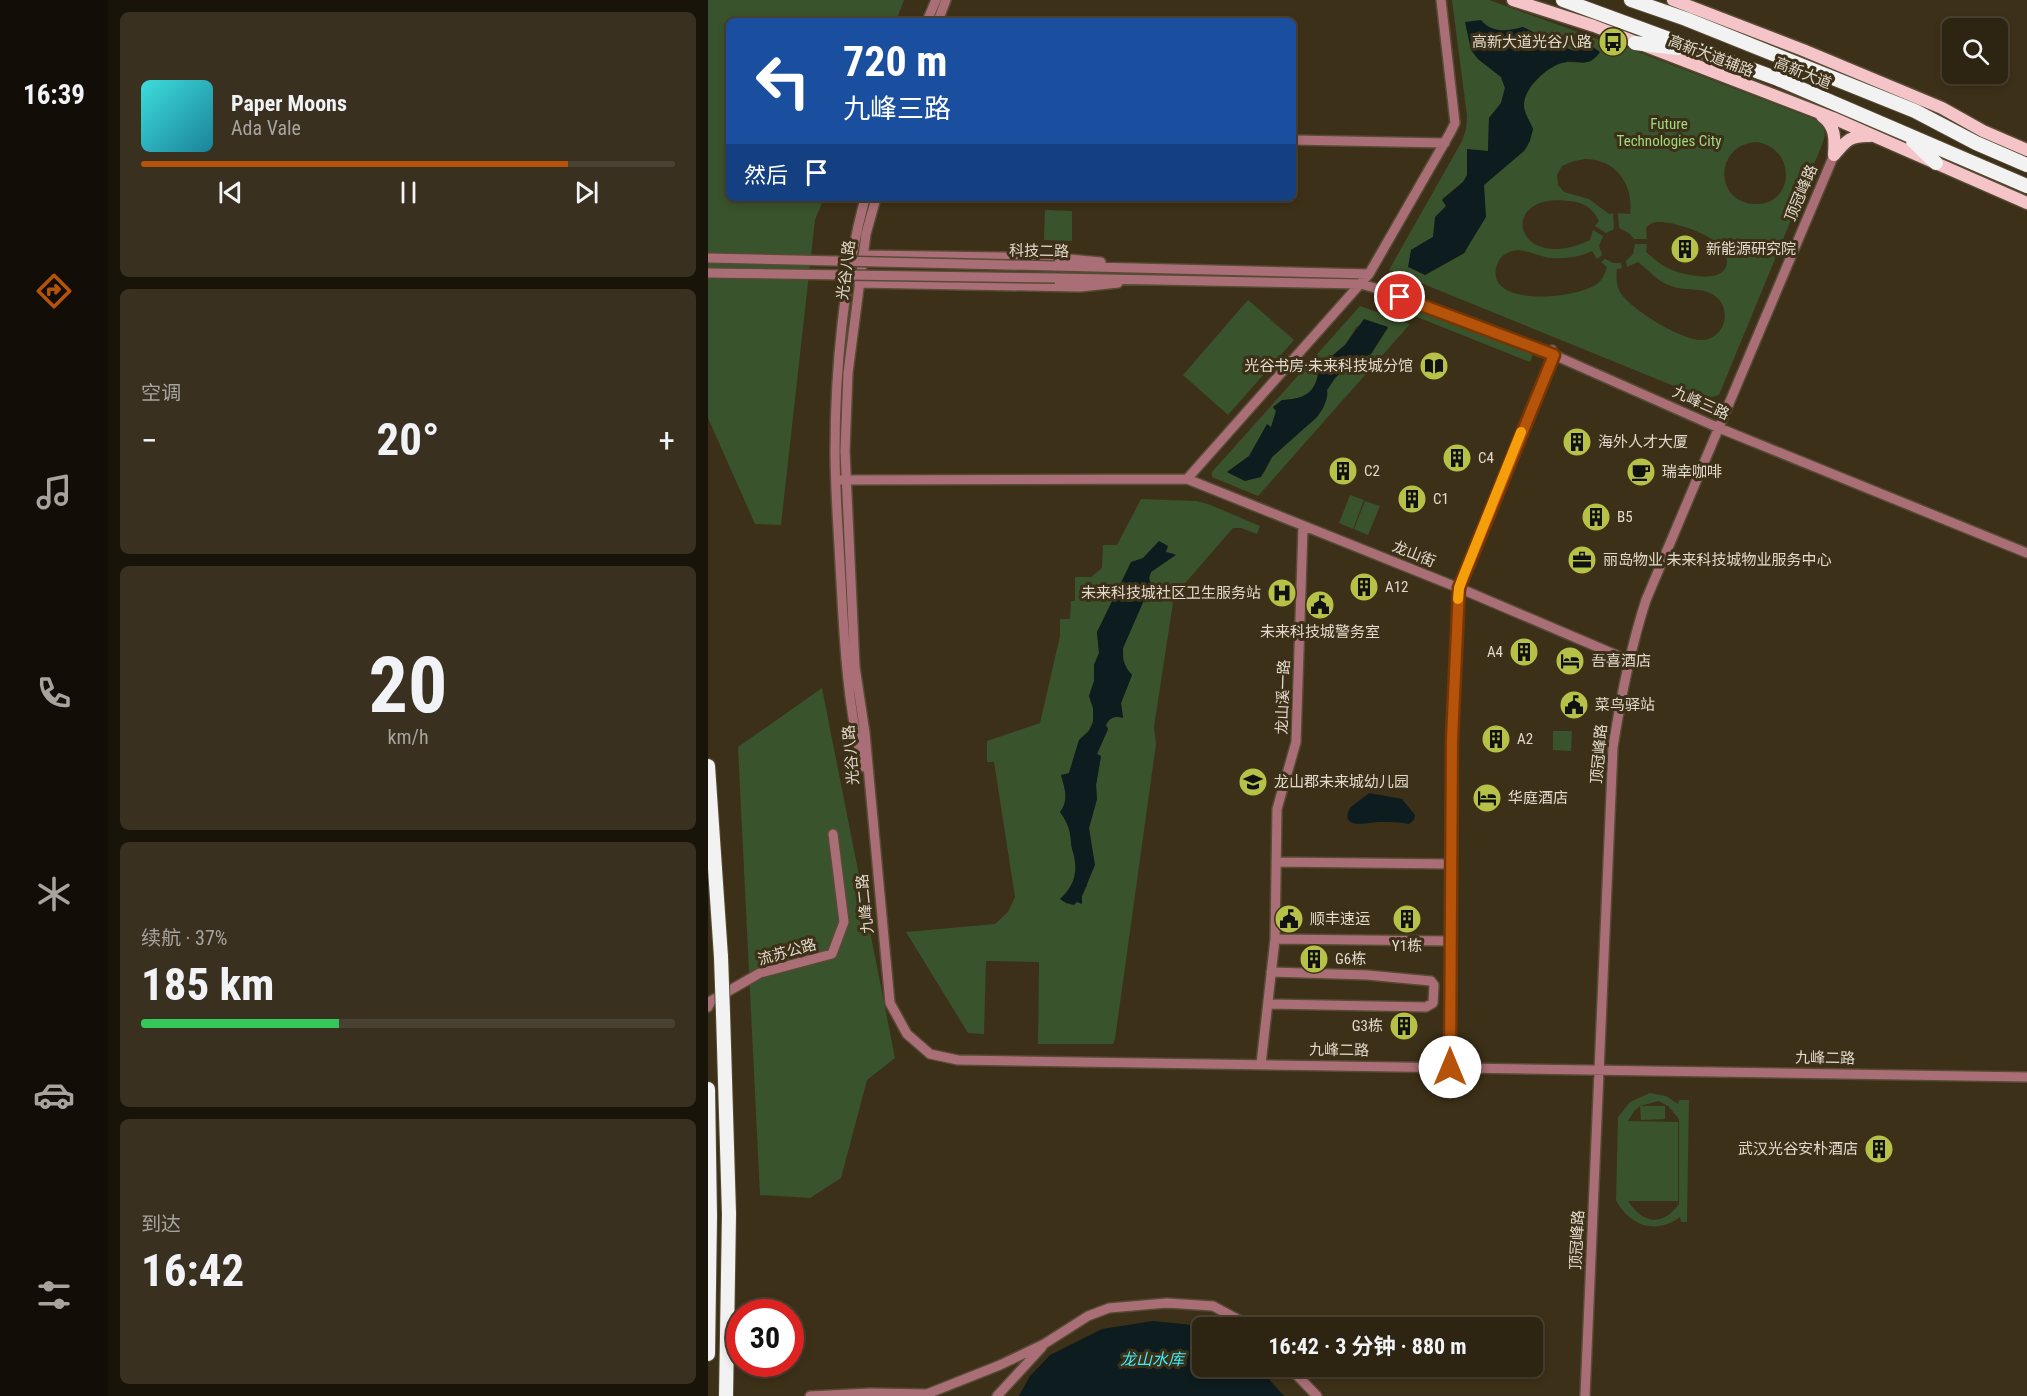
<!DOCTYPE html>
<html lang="zh">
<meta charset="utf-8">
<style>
:root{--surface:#2e2412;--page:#3a3020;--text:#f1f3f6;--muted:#a7a49f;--line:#494132;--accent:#b45309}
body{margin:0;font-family:"Roboto Condensed","Noto Sans SC",sans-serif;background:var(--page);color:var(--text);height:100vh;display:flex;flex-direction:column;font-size:22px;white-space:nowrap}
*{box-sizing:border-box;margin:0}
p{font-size:20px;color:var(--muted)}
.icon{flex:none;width:33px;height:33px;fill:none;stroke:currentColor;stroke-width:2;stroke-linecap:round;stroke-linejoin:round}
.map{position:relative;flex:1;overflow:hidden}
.panel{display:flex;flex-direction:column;gap:12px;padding:12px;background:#19140a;width:600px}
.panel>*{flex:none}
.guide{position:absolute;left:18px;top:18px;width:570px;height:183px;border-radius:9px;box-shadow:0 3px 9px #0003,0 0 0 2px var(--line);background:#1a4fa0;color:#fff;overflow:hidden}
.fabs{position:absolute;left:1234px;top:18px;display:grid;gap:12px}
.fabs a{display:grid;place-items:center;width:66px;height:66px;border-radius:9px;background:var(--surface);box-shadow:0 3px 9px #0003,0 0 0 2px var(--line);font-size:30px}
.speed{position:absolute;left:18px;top:1299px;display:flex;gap:12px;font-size:30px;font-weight:700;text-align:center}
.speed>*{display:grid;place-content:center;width:78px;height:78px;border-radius:50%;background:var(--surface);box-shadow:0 3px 9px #0003,0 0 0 2px var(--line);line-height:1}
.speed .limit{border:9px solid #d22;background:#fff;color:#111}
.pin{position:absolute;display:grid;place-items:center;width:51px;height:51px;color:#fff;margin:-26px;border:3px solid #fff;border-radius:50%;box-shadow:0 2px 6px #0007}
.me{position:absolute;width:66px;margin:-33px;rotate:0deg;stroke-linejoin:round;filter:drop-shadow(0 0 4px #0008)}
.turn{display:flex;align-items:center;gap:21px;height:126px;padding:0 18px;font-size:27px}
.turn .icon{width:78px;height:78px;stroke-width:2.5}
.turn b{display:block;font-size:42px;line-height:51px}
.then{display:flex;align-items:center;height:57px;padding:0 18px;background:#0003;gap:12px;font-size:22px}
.big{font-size:45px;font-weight:700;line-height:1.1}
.panel .tile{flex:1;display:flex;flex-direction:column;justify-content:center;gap:9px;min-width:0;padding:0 21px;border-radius:9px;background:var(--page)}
.panel .dial{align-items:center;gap:0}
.dial b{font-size:78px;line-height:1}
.song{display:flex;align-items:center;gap:18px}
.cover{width:72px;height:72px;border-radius:9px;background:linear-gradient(135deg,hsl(180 70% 55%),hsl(190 70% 35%))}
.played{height:6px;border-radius:3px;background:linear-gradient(90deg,var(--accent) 80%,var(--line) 80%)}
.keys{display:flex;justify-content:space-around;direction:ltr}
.heat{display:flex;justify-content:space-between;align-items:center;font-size:33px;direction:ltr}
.charge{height:9px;border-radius:4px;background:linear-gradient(90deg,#34c759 37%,var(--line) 0)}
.trip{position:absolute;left:484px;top:1317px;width:351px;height:60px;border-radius:9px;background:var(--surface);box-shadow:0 3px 9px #0003,0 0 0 2px var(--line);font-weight:700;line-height:60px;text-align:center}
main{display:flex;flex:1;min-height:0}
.tabs{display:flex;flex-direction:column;width:108px;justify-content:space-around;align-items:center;background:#120e07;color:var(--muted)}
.tabs .icon{width:42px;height:42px}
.tabs .active{color:var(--accent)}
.tabs b{font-size:27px;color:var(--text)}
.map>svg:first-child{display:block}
.green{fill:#39532c;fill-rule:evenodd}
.water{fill:#0d1c1e}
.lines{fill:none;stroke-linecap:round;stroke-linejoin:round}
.minor-casing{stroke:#574b35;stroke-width:12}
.major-casing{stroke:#574b35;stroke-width:15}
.highway-casing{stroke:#574b35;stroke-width:16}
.minor{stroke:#aa6f76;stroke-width:9}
.major{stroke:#f5c4c8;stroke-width:12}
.highway{stroke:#f2f2f2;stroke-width:14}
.minor-bridge-casing{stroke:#574b35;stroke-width:12;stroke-linecap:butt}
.highway-bridge-casing{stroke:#574b35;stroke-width:16;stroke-linecap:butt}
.minor-bridge{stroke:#aa6f76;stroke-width:9}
.highway-bridge{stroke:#f2f2f2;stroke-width:14}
.route-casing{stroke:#753606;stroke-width:15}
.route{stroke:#b45309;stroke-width:10}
.slow{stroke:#f59e0b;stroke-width:10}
.labels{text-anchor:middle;stroke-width:6;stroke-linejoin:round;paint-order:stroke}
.poi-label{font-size:15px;fill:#e1d9cb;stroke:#3d3018;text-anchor:start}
.street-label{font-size:15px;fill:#e1d9cb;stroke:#3d3018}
.park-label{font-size:15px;fill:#9ddb7f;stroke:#3d3018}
.water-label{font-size:16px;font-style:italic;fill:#3beefd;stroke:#3d3018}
</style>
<main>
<nav class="tabs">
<b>16:39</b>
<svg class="icon active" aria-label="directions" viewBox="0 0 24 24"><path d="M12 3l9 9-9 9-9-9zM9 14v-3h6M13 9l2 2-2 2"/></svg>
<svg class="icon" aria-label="music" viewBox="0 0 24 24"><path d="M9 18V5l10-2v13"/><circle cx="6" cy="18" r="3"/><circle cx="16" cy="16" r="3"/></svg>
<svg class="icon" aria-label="phone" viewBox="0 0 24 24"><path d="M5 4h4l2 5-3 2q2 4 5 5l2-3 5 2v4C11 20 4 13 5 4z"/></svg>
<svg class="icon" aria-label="climate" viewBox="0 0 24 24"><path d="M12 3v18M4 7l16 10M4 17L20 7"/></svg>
<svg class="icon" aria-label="car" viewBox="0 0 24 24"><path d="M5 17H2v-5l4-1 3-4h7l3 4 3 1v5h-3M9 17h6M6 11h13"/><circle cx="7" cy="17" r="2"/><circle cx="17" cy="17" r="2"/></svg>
<svg class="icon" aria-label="filters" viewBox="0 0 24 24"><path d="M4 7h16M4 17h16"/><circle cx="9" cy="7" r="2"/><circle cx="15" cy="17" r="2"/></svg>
</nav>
<section class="panel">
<div class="tile">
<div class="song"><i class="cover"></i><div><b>Paper Moons</b><p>Ada Vale</p></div></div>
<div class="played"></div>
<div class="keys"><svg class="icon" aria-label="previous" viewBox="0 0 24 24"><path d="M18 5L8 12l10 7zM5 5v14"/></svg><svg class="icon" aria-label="pause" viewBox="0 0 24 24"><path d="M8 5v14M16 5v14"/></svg><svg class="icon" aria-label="next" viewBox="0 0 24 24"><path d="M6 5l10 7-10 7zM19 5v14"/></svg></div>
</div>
<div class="tile"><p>空调</p>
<div class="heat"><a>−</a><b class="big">20°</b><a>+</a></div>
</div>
<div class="tile dial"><b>20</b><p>km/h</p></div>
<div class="tile"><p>续航 · 37%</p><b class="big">185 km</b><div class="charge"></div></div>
<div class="tile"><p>到达</p><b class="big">16:42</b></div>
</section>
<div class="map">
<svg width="1319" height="1396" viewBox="0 0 1319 1396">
<rect width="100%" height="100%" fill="#3d3018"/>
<path class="green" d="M0 0H196L188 21H21V198H116L107 220 73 525 47 524 0 418Z
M744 0H781L912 47H917L1109 120 1115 124 1117 135 1114 145 1011 395 998 399 681 270 754 141 758 129 759 116ZM758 22 799 32 815 27 849 44 866 51 885 47 877 63C870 63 860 61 853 63 838 68 814 90 816 107 817 114 822 122 825 129L819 147 776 185V199L757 253 717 275 703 250 725 237 739 206 734 199 755 182 760 175 759 150 780 151 781 118 793 103 797 88 793 77 770 59 763 50ZM1048 142C1090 148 1086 206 1047 204 1006 203 1006 145 1048 142ZM877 159C908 159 926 185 922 214L910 213 911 228 921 233 926 239H939L938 228C942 224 945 222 950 222 967 221 1014 237 1018 255 1026 286 979 276 964 270 954 266 946 259 938 252L939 244H927L925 254 918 261 919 267 930 262C941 270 948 281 963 286 977 292 995 286 1007 296 1025 309 1017 339 994 340 974 341 922 309 912 292 908 285 908 277 909 269L914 268 913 263H905L897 259 893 262 899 267C897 273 895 279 890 283 871 299 780 308 788 268 790 261 793 256 799 253 813 245 829 257 844 258 858 259 871 257 884 251L889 259 894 255 891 246 895 236 885 230 882 240C807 276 787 192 861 201 875 202 885 208 891 221L887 226 898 233 906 229 905 213 901 214 881 199 856 192 850 185 849 175 854 166 866 161Z
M337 210 364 211V241L336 240Z
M671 296 694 301 825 354 822 362 669 301Z
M540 300 586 340 520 415 475 375Z
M652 306 702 324 550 496 504 477V472ZM649 326 680 328 663 354 643 363 627 378 619 390 615 409 609 417 564 457 556 473 537 481 519 472 542 456 559 425 563 428 568 411 566 408 574 400C598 399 609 392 611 367L637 345Z
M642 495 656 500 645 529 631 523Z
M433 499 488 501 500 504 552 526 549 534 533 528H525L466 596 446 727 448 744 407 1039 405 1044H330L331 962 278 961 276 1034 260 1033 198 932 287 924 300 912 307 897 286 762H279V741L332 723 352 636V619H362L363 601H367V577H383L394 568 395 545H409ZM458 552 467 554 443 572 441 578 443 584 415 648C415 660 416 666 424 675L413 703 415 717C406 716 402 717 398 725L400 729 389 754 393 756 388 785 389 799 381 828 383 843 379 886 374 896 373 904 359 892C362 887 366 881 368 875 369 869 363 830 360 824 358 820 355 816 352 812 361 801 357 788 353 776L361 773 371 740 381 730 385 722V708L381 696 386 681V665L391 653 389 632Z
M657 501 672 506 660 535 646 529Z
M114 688 187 1058 159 1080 133 1178 102 1198 52 1195 30 747Z
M845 731H864L863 751 845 750Z
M942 1093 958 1096 970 1104 971 1100H981L979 1222H973L972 1217C949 1235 921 1226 908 1200L910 1117 922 1102ZM951 1101 960 1106 971 1119V1204C954 1227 935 1224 920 1201H970V1122L920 1121 927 1110 932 1106 933 1120 957 1119V1106H932Z"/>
<path class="water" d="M773 20C785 34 799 31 815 27L849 44 866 51 885 47 892 52C880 70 870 58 854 63 838 67 814 90 816 107 817 114 822 122 825 129L822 141 816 151 776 185 778 217 756 253 717 275 700 267 703 250 725 237 727 217 738 206 734 200 755 182 759 175V149L780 151 781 118 793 103 797 88 793 77 770 59 763 50 757 22Z
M656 319 680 327 663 354 643 363 627 378 619 390C621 399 614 410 609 417L564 457 553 477 537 481 519 472 541 456 559 424 563 427 568 411 565 407 574 400C598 399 609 392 611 367L637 345Z
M451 541 460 546 458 552 468 555 443 572 441 578 443 584 415 648V660L419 669 424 675 413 703 415 718C407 716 402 717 398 725L400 729 389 754 393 756 388 785 389 799 381 828 387 865 374 896V904L369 902 366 905 358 903 352 899C365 887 370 874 366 856 365 852 363 847 363 842 362 830 360 823 352 812 361 801 357 788 353 775L361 773 371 740 381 731 385 722V708L381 696 386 681V665L391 653 389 632 423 562 435 558Z
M661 793 694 799 707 815 706 820 701 824C692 822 682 822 672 822 664 822 630 831 642 808 643 806 657 797 661 793Z
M445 1321 503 1327 495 1328V1366L550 1367 576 1396H311L322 1376 342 1355 394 1329Z"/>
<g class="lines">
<g class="minor-casing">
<path id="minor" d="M219 21 228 0
M230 21 238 0
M585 140 737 143
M168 198 158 234 140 373 137 451 147 667 157 733 182 1003 199 1034 222 1054 250 1060 1319 1077
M155 255 351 258 393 262
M347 266 661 274
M347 278 653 284 674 290 846 355 1011 428 1319 553
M151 283 372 287 410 283
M479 479 661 274 742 133 747 123 733 0
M128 480 479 479 751 588 920 660
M155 767C138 699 136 634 132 564 130 526 127 488 127 450 127 369 136 277 157 198
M568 862 743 864
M567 939 742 941
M560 1004 718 1007 725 1003 726 985 723 981 659 975 563 972
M0 1007 3 1001 52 973 124 954 136 922 125 834
M553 1064 567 939 569 809 588 742 595 527
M742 1067 744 739 751 588 846 355 844 350
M580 1366 609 1396
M102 1396 162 1393 219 1394 292 1365 336 1344 380 1316 401 1308 459 1303 505 1306 546 1328
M289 1396 334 1347
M877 1396 905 747C913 696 922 649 938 600L1126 155"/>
</g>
<g class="major-casing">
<path id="major" d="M805 0 886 26 1125 118 1319 203
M965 0 1095 50 1234 108 1275 131 1319 150
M1114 116C1128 126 1127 140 1126 155 1138 141 1142 135 1162 136"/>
</g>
<g class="highway-casing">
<path id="highway" d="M855 0 1070 79 1319 186
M923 0 978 19 1207 111 1268 143 1319 165
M927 43 969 48
M1205 141 1228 163
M0 766 13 957
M15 1013 21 1214 18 1396
M0 1089 2 1216 0 1354"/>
</g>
<use href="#minor" class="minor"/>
<use href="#major" class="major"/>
<use href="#highway" class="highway"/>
<g class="minor-bridge-casing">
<path id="minor-bridge" d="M0 258 347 266
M0 273 347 278"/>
</g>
<g class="highway-bridge-casing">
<path id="highway-bridge" d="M13 957 15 1013"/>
</g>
<use href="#minor-bridge" class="minor-bridge"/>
<use href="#highway-bridge" class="highway-bridge"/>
</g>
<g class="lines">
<g class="route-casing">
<path id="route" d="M692 297 846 355 751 588 744 739 742 1067"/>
</g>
<use href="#route" class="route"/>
<path class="slow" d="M750 599 751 588 755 577 813 432"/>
</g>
<defs>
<g id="bus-disc" transform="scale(1.5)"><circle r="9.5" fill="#b6c148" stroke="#3d3018"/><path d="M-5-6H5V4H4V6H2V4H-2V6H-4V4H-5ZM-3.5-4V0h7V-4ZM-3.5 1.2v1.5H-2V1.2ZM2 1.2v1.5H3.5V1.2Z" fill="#111"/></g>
<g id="building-disc" transform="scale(1.5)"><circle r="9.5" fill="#b6c148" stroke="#3d3018"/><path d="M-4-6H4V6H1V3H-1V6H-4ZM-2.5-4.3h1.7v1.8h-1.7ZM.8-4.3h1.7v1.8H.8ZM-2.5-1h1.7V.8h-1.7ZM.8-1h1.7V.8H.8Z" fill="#111"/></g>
<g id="library-disc" transform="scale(1.5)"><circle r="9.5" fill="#b6c148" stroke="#3d3018"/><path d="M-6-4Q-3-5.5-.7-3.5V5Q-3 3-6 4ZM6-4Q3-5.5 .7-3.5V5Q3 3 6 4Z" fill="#111"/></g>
<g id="cafe-disc" transform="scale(1.5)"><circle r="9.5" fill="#b6c148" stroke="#3d3018"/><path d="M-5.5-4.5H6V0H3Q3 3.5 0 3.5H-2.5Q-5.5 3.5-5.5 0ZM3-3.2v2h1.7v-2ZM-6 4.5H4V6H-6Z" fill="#111"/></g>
<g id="office-disc" transform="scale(1.5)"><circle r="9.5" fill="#b6c148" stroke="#3d3018"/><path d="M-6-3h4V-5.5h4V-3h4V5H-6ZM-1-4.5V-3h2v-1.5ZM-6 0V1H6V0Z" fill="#111"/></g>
<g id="hospital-disc" transform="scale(1.5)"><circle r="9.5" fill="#b6c148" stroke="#3d3018"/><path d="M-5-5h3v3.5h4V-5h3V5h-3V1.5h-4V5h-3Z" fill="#111"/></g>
<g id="civic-disc" transform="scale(1.5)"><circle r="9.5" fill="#b6c148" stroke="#3d3018"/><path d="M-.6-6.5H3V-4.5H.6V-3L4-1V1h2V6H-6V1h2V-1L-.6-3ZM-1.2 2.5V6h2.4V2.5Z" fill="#111"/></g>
<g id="hotel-disc" transform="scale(1.5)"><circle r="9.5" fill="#b6c148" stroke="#3d3018"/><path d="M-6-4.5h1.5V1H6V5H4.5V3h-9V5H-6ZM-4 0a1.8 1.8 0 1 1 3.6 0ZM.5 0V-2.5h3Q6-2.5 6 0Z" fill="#111"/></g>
<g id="school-disc" transform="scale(1.5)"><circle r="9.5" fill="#b6c148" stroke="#3d3018"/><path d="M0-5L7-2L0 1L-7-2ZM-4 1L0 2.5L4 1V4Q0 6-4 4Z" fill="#111"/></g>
</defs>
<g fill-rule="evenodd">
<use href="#bus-disc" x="905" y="42"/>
<use href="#building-disc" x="977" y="249"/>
<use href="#library-disc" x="726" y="366"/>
<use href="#building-disc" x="869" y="442"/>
<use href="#building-disc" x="749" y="458"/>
<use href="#building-disc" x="635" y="471"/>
<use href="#cafe-disc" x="933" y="472"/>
<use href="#building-disc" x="704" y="499"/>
<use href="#building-disc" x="888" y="517"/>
<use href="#office-disc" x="874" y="560"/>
<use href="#building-disc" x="656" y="587"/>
<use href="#hospital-disc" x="574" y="593"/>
<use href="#civic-disc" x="612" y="605"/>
<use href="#building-disc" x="816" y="652"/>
<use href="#hotel-disc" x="862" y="661"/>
<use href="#civic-disc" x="866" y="705"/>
<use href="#building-disc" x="788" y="739"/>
<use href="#school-disc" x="545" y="782"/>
<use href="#hotel-disc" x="779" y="798"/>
<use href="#civic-disc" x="581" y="919"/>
<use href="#building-disc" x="699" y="919"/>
<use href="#building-disc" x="606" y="959"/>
<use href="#building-disc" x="696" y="1026"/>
<use href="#building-disc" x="1171" y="1149"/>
</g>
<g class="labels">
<g class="poi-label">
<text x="884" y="47" text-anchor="end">高新大道光谷八路</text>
<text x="998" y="254">新能源研究院</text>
<text x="705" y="371" text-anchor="end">光谷书房·未来科技城分馆</text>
<text x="890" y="447">海外人才大厦</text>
<text x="770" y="463">C4</text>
<text x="656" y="476">C2</text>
<text x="954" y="477">瑞幸咖啡</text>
<text x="725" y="504">C1</text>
<text x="909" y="522">B5</text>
<text x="895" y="565">丽岛物业 未来科技城物业服务中心</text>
<text x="677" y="592">A12</text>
<text x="553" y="598" text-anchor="end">未来科技城社区卫生服务站</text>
<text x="612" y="637" text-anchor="middle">未来科技城警务室</text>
<text x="795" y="657" text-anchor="end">A4</text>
<text x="883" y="666">吾喜酒店</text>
<text x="887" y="710">菜鸟驿站</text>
<text x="809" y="744">A2</text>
<text x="566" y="787">龙山郡未来城幼儿园</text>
<text x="800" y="803">华庭酒店</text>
<text x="602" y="924">顺丰速运</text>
<text x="699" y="951" text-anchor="middle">Y1栋</text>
<text x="627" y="964">G6栋</text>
<text x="675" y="1031" text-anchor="end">G3栋</text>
<text x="1150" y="1154" text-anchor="end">武汉光谷安朴酒店</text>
</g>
<g class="street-label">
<text transform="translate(1003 56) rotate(21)" y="5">高新大道辅路</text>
<text transform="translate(1095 73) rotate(22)" y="5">高新大道</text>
<text transform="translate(1093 193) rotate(-67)" y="5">顶冠峰路</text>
<text transform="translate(331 251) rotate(1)" y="5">科技二路</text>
<text transform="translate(138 270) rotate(-83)" y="5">光谷八路</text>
<text transform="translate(993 403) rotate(24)" y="5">九峰三路</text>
<text transform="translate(706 554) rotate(22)" y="5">龙山街</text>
<text transform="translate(575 697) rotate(-88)" y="5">龙山溪一路</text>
<text transform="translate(891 754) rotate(-85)" y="5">顶冠峰路</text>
<text transform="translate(143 755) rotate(-95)" y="5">光谷八路</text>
<text transform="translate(157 904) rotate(-96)" y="5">九峰二路</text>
<text transform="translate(79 952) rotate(-16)" y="5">流苏公路</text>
<text transform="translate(631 1050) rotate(1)" y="5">九峰二路</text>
<text transform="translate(1117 1058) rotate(1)" y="5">九峰二路</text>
<text transform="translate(869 1240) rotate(-87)" y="5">顶冠峰路</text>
</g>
<g class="park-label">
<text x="961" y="129">Future<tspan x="961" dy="17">Technologies City</tspan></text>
</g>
<g class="water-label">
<text x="444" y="1365">龙山水库</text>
</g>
</g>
</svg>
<div class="fabs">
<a><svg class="icon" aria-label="search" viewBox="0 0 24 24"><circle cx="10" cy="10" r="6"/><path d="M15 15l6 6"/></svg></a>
</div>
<div class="speed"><div class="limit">30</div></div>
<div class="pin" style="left:692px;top:297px;background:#d93025"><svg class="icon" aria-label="arrive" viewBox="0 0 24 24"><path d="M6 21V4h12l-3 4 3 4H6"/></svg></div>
<svg class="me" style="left:742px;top:1067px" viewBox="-20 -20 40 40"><circle r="19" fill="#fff"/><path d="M0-13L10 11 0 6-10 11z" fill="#b45309"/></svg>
<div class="trip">16:42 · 3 分钟 · 880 m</div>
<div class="guide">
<div class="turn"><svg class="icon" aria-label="left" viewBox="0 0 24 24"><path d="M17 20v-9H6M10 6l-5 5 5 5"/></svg><div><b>720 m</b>九峰三路</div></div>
<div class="then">然后<svg class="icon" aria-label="arrive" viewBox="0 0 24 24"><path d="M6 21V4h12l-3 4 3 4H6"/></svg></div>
</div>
</div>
</main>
